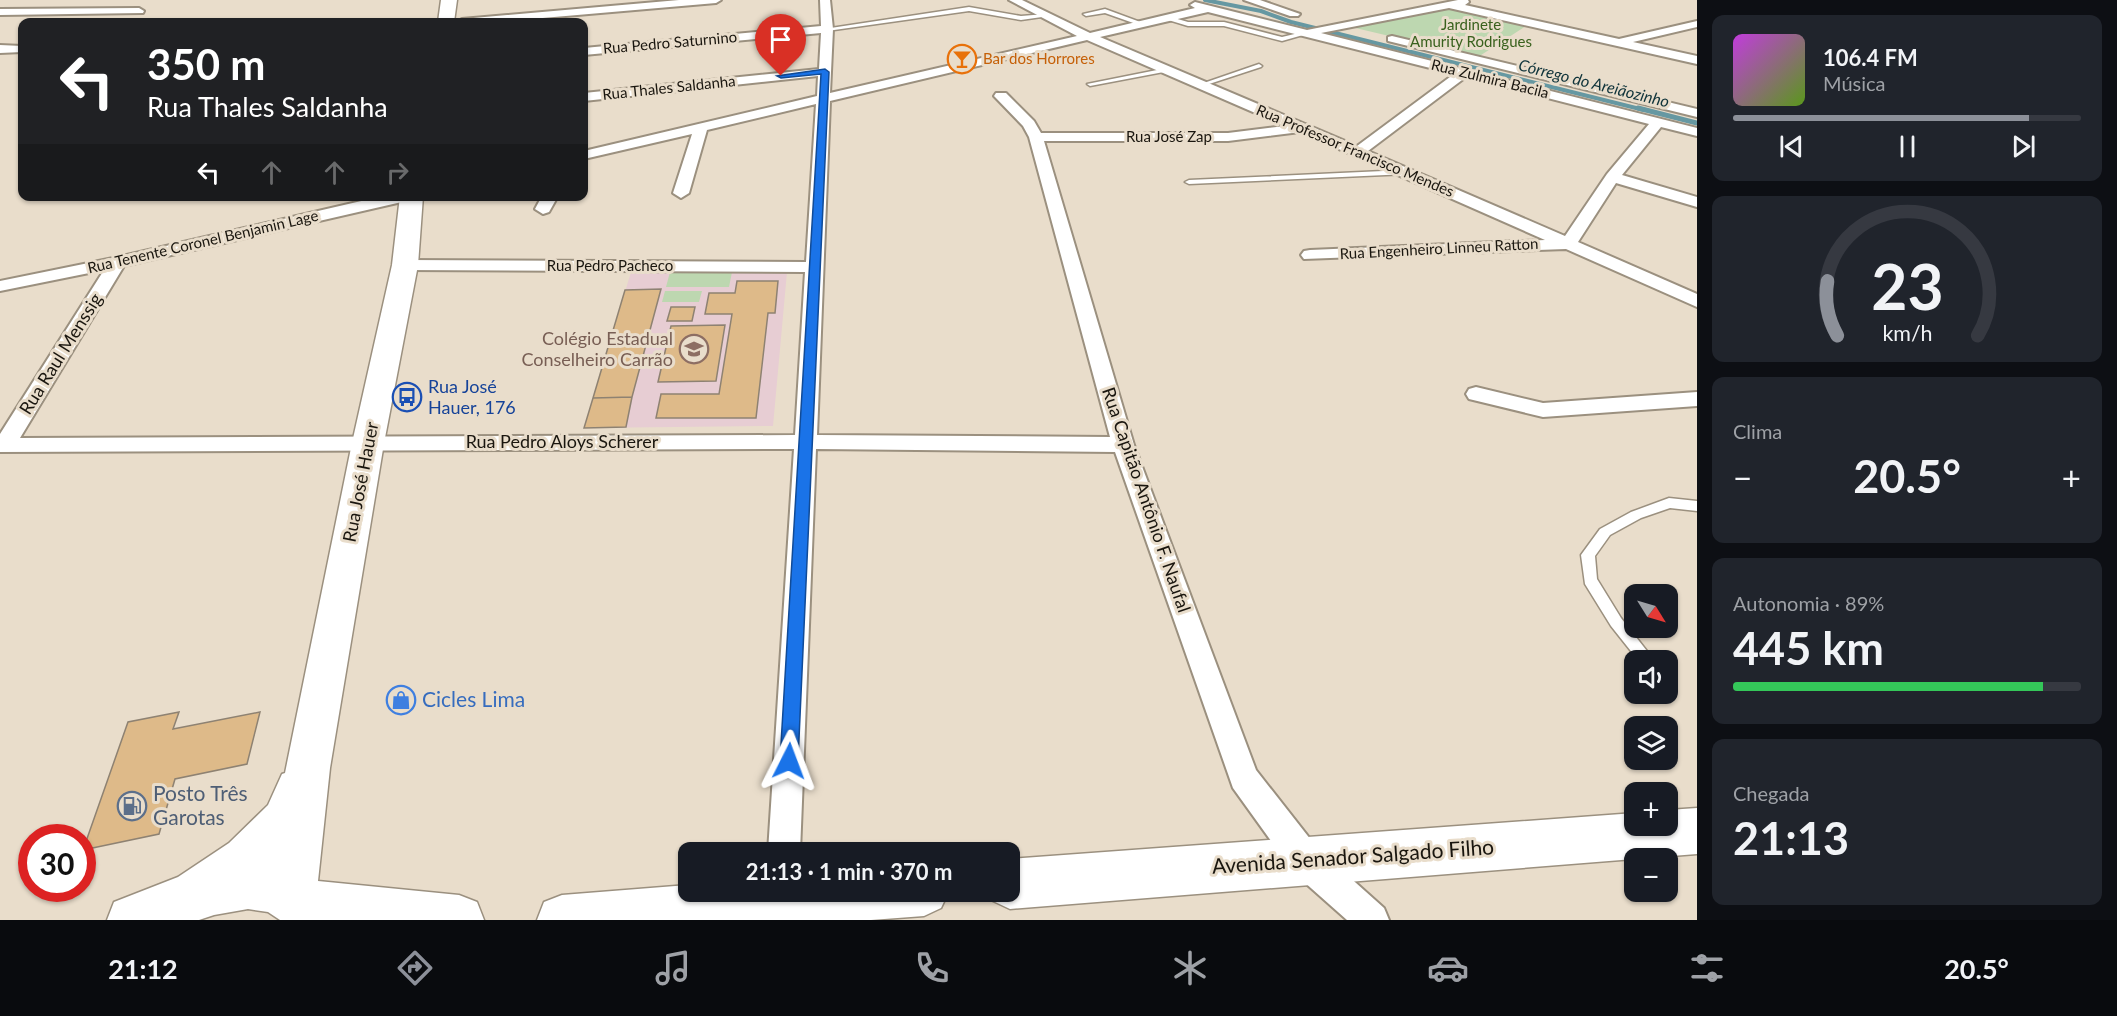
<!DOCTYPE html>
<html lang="pt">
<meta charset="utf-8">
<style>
:root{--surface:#171b24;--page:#20242c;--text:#f1f3f6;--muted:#9ea1a6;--line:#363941;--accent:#8c9099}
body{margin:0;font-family:Lato,sans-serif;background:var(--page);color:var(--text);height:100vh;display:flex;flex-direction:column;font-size:22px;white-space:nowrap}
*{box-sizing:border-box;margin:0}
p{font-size:20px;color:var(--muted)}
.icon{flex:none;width:33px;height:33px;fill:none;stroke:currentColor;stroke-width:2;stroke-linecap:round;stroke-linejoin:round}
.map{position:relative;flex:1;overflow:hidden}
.side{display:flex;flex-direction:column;gap:15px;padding:15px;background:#0d0f14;width:420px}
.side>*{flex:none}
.hud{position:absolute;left:18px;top:18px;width:570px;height:183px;border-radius:12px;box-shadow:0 2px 4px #0004;background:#202124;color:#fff;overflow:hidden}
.needle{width:39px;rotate:127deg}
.tools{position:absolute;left:1624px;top:584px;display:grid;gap:12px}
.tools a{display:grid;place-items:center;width:54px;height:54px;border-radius:12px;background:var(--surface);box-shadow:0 2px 4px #0004;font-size:30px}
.speed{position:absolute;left:18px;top:824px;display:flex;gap:12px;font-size:30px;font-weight:700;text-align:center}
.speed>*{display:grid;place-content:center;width:78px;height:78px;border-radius:50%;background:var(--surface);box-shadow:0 2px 4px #0004;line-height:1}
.speed .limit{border:9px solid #d22;background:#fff;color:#111}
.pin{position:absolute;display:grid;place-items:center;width:51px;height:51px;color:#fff;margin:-62px -26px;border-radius:50% 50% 50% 0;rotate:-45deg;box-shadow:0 0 6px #0007}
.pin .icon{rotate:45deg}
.me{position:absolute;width:66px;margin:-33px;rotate:3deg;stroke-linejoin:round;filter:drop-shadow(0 0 4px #0008)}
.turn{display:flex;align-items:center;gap:21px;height:126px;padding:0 30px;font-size:27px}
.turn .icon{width:78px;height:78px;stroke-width:2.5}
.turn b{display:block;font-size:42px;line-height:51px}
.lanes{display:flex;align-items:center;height:57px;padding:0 30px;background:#0003;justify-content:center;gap:30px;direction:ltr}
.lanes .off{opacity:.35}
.big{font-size:45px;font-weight:700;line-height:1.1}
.side .tile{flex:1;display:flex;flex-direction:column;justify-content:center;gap:9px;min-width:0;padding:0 21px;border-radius:12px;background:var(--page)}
.side .dial{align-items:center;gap:0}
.dial svg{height:156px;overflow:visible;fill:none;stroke:var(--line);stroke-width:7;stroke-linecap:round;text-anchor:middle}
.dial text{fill:var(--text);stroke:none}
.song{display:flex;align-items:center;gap:18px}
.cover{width:72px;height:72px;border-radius:9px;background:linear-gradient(135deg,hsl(290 70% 55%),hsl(90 70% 35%))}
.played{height:6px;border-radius:3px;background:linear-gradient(90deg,var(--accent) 85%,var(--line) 85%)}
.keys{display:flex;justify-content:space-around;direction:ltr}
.heat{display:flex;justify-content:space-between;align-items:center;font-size:33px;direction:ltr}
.charge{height:9px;border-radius:4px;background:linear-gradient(90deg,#34c759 89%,var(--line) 0)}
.trip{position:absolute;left:678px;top:842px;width:342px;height:60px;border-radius:12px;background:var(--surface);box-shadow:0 2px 4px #0004;font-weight:700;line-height:60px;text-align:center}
.dock{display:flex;height:96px;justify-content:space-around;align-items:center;background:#090b0e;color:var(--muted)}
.dock .icon{width:42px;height:42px}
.dock .active{color:var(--accent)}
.dock b{font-size:27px;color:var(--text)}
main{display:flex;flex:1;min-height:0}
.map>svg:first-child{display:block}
.education{fill:#e7cdd3}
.green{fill:#bdd7b0}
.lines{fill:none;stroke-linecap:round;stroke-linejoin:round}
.stream-far1{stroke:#6698a2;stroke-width:4}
.stream{stroke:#6698a2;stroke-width:5}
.building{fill:#deba89;stroke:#8e8272;stroke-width:1.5}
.lane-casing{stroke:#9b907f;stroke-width:3}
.street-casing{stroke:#9b907f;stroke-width:4}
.secondary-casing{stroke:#9b907f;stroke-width:3}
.lane{fill:#fff;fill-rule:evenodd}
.street{fill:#fff;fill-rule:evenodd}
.secondary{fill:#fff;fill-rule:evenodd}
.route{fill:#1a73e8;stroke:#114b97;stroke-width:1.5}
.labels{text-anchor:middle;stroke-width:6;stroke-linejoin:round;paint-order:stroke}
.far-park-label{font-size:15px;fill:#39611d;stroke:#e9ddcb}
.far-street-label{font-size:15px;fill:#1a160f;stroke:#e9ddcb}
.far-food-label{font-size:15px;fill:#c56008;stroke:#e9ddcb;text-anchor:start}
.far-water-label{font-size:16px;font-style:italic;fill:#0f333a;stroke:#e9ddcb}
.education-label{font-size:18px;fill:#785e54;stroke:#e9ddcb;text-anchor:end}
.street-label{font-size:18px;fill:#1a160f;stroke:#e9ddcb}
.transit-label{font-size:18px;fill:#164399;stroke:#e9ddcb;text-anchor:start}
.near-shop-label{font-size:21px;fill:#366cbe;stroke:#e9ddcb;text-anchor:start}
.near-service-label{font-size:21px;fill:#4e5e75;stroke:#e9ddcb;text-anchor:start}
.near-street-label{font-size:21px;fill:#1a160f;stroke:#e9ddcb}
</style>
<main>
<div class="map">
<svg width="1697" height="920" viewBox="0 0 1697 920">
<rect width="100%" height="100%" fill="#e9ddcb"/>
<path class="education" d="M631 272H787L773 426 584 428Z"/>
<path class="green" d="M1450 7 1529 24 1478 57 1347 26Z
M670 272H732L729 287H666Z
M665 291H702L699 302H662Z"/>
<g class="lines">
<path class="stream-far1" d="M1205 0 1261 11 1291 22 1644 110"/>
<path class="stream" d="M1638 108 1697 123"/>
</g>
<path class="building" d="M737 281H778L775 313H768L756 418H656L661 394H719L732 314H705L709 293H735Z
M661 289 632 397 593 398 625 290Z
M671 307H695L692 321H667Z
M725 325 716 381 658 382 671 326Z
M632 397 626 427 584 428 593 398Z
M179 712 173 729 260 712 247 764 175 779 159 834 83 850 128 722Z"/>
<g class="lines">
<g class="lane-casing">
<path id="lane" d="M969 7 1021 16 1046 14 1049 16 1021 20 969 11 827 31 824 29Z
M1105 9 1143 23 1144 24 1139 25 1105 13 1086 16 1083 14Z
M1167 16 1188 22H1224L1282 37 1307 31 1310 33 1282 41 1224 26H1188L1165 19Z
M1259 64 1262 66 1261 67 1203 86 1198 85Z
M1167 68 1169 69V71L1090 86 1087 84Z
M1405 170H1408V174L1189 184 1185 182 1189 180Z
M1669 498 1697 501V511L1670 508 1641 518 1610 535 1595 556 1597 579 1621 618 1654 660H1638L1611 626 1585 584 1581 555 1600 529 1631 512Z"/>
</g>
<g class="street-casing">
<path id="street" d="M679 0H721L716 3 495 22H456L462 19Z
M820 0H830L833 29 830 93 1077 36 1009 0H1022L1090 33 1195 8 1190 5 1195 2 1307 30 1458 0H1468L1469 2 1465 5 1619 39 1697 21V27L1633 42 1697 56V64L1449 8 1321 33 1697 128V136L1661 127 1622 175 1697 197V207L1616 183 1578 242 1697 294V307L1566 249 1304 259 1301 255 1304 251 1310 250 1545 240 1300 132 1228 141H1044L1134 445 1256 770 1318 849 1384 908 1389 920H1347L1294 873 1233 788 1115 452 816 449 800 852H768L794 449 0 452V434L104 270 0 291V281L118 257 383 196H414L406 201 124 266 20 438 795 435 805 272 405 270 399 269 396 265 399 261 405 260 806 262 816 104 707 130 689 193 681 198 673 193 692 134 584 159V151L817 96 818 76 584 101V93L819 69 821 33 584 55V48L821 26ZM1208 12 1454 74 1357 146 1100 37ZM1087 40 1285 126 1228 133H1041L1034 121 1006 93H996L994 96 1023 126 1029 137 1110 437 817 435 830 101ZM1466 77 1649 124 1607 174 1565 236 1368 151Z
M1244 0H1260L1300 14 1298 16H1290Z
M139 8 144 11 143 13 0 15V9Z
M1392 36 1697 109V117L1388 41V37Z
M0 45 22 46V52L0 53Z
M542 196H558L549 212 543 214 535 209Z
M1476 387 1543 403 1697 392V406L1543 417 1469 399 1466 394 1469 389Z"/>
</g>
<g class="secondary-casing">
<path id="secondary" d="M441 0H457L454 22H438Z
M400 196H423L418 265 384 443 330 768 318 881 459 895 477 902 484 920H280L268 912 248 909 214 915 199 920H107L114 902 178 877 229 843 268 805 282 774 285 773 352 443 392 265Z
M1697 808V854L1010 909 993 901 988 891H1010V859L1635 813V825H1668V810Z
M688 885V891H949L941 908 924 916 871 920H537L544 902 562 895Z"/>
</g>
<use href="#lane" class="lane"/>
<use href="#street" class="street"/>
<use href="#secondary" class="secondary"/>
</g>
<path class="route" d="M825 69 829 72 798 761 795 767 789 769 782 767 780 761 821 74 781 78 777 76Z"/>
<defs>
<g id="bar-ring" transform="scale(1.5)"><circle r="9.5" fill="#e9ddcb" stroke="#e8710a" stroke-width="1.5"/><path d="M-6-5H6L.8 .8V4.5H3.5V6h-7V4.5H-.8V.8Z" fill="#e8710a"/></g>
<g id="school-ring" transform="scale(1.5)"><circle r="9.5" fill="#e9ddcb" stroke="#8d6e63" stroke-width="1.5"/><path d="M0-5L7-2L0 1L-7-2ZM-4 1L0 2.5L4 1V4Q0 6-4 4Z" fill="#8d6e63"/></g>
<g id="bus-ring" transform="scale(1.5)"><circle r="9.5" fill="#e9ddcb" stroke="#1a4fb4" stroke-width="1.5"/><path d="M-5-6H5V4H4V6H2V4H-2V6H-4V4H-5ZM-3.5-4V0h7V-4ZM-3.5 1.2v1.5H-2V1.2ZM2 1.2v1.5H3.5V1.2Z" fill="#1a4fb4"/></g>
<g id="shop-ring" transform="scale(1.5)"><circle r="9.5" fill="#e9ddcb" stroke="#3f7fe0" stroke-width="1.5"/><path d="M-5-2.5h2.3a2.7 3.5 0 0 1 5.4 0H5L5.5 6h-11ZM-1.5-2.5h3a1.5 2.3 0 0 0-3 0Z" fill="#3f7fe0"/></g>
<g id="fuel-ring" transform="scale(1.5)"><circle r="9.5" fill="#e9ddcb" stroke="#5c6f8a" stroke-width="1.5"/><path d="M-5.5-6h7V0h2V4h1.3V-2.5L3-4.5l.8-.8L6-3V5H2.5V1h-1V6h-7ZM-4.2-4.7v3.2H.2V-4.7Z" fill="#5c6f8a"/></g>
</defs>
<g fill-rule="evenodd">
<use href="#bar-ring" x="962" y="59"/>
<use href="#school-ring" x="694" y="349"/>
<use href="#bus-ring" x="407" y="397"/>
<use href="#shop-ring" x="401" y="700"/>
<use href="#fuel-ring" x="132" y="806"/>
</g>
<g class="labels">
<g class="far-park-label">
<text x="1471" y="30">Jardinete<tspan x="1471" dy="17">Amurity Rodrigues</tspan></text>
</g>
<g class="far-street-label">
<text transform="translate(670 43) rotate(-5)" y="5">Rua Pedro Saturnino</text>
<text transform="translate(1490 79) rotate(14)" y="5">Rua Zulmira Bacila</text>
<text transform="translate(669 88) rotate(-6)" y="5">Rua Thales Saldanha</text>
<text x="1169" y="142">Rua José Zap</text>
<text transform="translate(1355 151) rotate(23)" y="5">Rua Professor Francisco Mendes</text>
<text transform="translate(203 242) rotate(-13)" y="5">Rua Tenente Coronel Benjamin Lage</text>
<text transform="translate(1439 249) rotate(-3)" y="5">Rua Engenheiro Linneu Ratton</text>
<text x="610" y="271">Rua Pedro Pacheco</text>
</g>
<g class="far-food-label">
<text x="983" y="64">Bar dos Horrores</text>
</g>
<g class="far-water-label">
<text transform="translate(1594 83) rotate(14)" y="6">Córrego do Areiãozinho</text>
</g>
<g class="education-label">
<text x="673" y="345">Colégio Estadual<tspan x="673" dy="21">Conselheiro Carrão</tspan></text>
</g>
<g class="street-label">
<text transform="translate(61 354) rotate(-58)" y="6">Rua Raul Menssig</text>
<text x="562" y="448">Rua Pedro Aloys Scherer</text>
<text transform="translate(361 482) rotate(-79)" y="6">Rua José Hauer</text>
<text transform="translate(1146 500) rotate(71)" y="6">Rua Capitão Antônio F. Naufal</text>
</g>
<g class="transit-label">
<text x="428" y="393">Rua José<tspan x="428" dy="21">Hauer, 176</tspan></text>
</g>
<g class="near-shop-label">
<text x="422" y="707">Cicles Lima</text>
</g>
<g class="near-service-label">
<text x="153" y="801">Posto Três<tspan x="153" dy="24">Garotas</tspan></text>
</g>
<g class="near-street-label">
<text transform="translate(1353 857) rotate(-4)" y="7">Avenida Senador Salgado Filho</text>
</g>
</g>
</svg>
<div class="tools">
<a><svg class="needle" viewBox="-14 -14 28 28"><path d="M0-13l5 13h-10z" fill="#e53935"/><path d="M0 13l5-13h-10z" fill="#9ea1a6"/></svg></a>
<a><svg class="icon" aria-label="sound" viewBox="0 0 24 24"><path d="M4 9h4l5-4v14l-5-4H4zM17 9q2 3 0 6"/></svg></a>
<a><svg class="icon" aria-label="layers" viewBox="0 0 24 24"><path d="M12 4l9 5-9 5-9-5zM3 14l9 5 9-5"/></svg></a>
<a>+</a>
<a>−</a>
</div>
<div class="speed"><div class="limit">30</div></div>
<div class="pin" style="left:781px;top:76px;background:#d93025"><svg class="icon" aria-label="arrive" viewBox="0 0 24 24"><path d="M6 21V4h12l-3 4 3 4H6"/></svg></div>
<svg class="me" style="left:789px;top:761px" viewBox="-20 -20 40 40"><path d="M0-17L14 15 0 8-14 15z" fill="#1a73e8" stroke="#fff" stroke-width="4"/></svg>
<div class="trip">21:13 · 1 min · 370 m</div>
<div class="hud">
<div class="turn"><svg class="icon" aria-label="left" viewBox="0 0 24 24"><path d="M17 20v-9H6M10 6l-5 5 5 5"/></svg><div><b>350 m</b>Rua Thales Saldanha</div></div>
<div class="lanes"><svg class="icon" aria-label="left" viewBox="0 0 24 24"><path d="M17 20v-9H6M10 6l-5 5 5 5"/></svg><svg class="icon off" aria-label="ahead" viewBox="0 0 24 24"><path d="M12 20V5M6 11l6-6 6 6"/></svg><svg class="icon off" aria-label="ahead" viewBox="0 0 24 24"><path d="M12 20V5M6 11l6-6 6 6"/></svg><svg class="icon off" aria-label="right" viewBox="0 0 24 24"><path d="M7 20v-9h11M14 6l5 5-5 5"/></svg></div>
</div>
</div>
<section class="side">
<div class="tile">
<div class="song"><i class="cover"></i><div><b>106.4 FM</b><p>Música</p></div></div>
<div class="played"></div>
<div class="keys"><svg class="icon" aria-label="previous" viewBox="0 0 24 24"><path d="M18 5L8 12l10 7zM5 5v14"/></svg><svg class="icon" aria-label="pause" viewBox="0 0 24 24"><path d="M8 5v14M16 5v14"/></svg><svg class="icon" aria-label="next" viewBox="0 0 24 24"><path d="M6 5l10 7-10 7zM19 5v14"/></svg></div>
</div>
<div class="tile dial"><svg viewBox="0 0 100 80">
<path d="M14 69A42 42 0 1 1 86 69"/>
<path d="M14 69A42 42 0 0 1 9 41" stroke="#8c9099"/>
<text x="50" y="56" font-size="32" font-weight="700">23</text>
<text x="50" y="72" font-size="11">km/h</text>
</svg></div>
<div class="tile"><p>Clima</p>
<div class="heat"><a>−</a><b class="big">20.5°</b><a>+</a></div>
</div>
<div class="tile"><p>Autonomia · 89%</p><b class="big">445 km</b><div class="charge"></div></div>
<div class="tile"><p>Chegada</p><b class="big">21:13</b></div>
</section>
</main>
<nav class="dock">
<b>21:12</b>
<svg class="icon active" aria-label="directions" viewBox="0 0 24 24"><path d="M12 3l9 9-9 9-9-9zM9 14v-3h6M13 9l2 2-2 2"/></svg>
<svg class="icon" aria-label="music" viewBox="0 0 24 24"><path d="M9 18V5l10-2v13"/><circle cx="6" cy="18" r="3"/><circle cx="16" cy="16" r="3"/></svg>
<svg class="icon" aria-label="phone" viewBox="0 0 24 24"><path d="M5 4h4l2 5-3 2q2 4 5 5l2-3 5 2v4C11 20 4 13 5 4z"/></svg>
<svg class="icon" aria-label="climate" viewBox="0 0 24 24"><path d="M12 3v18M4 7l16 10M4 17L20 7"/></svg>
<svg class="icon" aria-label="car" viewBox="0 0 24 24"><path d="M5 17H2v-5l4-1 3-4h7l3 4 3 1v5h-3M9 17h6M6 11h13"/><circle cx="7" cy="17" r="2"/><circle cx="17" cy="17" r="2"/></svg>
<svg class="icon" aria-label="filters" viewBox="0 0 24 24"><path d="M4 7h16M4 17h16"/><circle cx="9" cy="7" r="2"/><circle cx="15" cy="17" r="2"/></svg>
<b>20.5°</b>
</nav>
